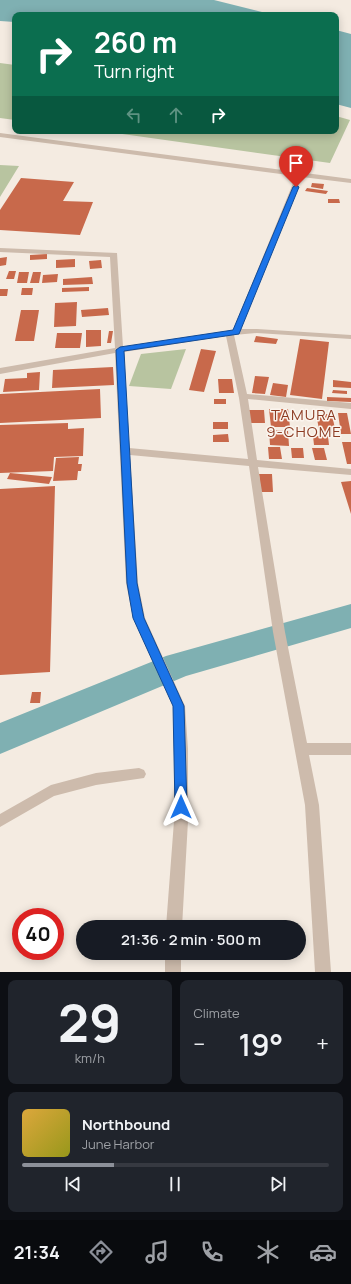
<!DOCTYPE html>
<meta charset="utf-8">
<style>
:root{--surface:#171b24;--page:#20242c;--text:#f1f3f6;--muted:#9ea1a6;--line:#363941;--accent:#8c9099}
body{margin:0;font-family:Manrope,sans-serif;background:var(--page);color:var(--text);height:100vh;display:flex;flex-direction:column;font-size:15px;white-space:nowrap}
*{box-sizing:border-box;margin:0}
p{font-size:13px;color:var(--muted)}
.icon{flex:none;width:22px;height:22px;fill:none;stroke:currentColor;stroke-width:2;stroke-linecap:round;stroke-linejoin:round}
.map{position:relative;height:972px;overflow:hidden}
.sheet{display:flex;flex-direction:column;gap:8px;padding:8px;background:#0d0f14;flex:1}
.sheet>*{flex:none}
.banner{position:absolute;left:12px;top:12px;width:327px;height:122px;border-radius:8px;box-shadow:0 2px 10px #0003;background:#0b6e4f;color:#fff;overflow:hidden}
.speed{position:absolute;left:12px;top:908px;display:flex;gap:8px;font-size:20px;font-weight:700;text-align:center}
.speed>*{display:grid;place-content:center;width:52px;height:52px;border-radius:50%;background:var(--surface);box-shadow:0 2px 10px #0003;line-height:1}
.speed .limit{border:6px solid #d22;background:#fff;color:#111}
.pin{position:absolute;display:grid;place-items:center;width:34px;height:34px;color:#fff;margin:-41px -17px;border-radius:50% 50% 50% 0;rotate:-45deg;box-shadow:0 0 4px #0007}
.pin .icon{rotate:45deg}
.me{position:absolute;width:44px;margin:-22px;rotate:0deg;stroke-linejoin:round;filter:drop-shadow(0 0 3px #0008)}
.turn{display:flex;align-items:center;gap:14px;height:84px;padding:0 16px;font-size:18px}
.turn .icon{width:52px;height:52px;stroke-width:2.5}
.turn b{display:block;font-size:28px;line-height:34px}
.lanes{display:flex;align-items:center;height:38px;padding:0 16px;background:#0003;justify-content:center;gap:20px;direction:ltr}
.lanes .off{opacity:.35}
.big{font-size:30px;font-weight:600;line-height:1.1}
.sheet .widget{flex:1;display:flex;flex-direction:column;justify-content:center;gap:6px;min-width:0;padding:0 14px;border-radius:8px;background:var(--page)}
.sheet .dial{align-items:center;gap:0}
.dial b{font-size:52px;line-height:1}
.song{display:flex;align-items:center;gap:12px}
.cover{width:48px;height:48px;border-radius:6px;background:linear-gradient(135deg,hsl(40 70% 55%),hsl(60 70% 35%))}
.played{height:4px;border-radius:2px;background:linear-gradient(90deg,var(--accent) 30%,var(--line) 30%)}
.keys{display:flex;justify-content:space-around;direction:ltr}
.heat{display:flex;justify-content:space-between;align-items:center;font-size:22px;direction:ltr}
.sheet .tiles{flex:1;display:grid;gap:8px;grid-template-columns:1fr 1fr}
.widget:last-child{grid-column:span 2}
.trip{position:absolute;left:76px;top:920px;width:230px;height:40px;border-radius:20px;background:var(--surface);box-shadow:0 2px 10px #0003;font-weight:600;line-height:40px;text-align:center}
.tab-bar{display:flex;height:64px;justify-content:space-around;align-items:center;background:#090b0e;color:var(--muted)}
.tab-bar .icon{width:28px;height:28px}
.tab-bar .active{color:var(--accent)}
.tab-bar b{font-size:18px;color:var(--text)}
.map>svg:first-child{display:block}
.green{fill:#b8c4a0}
.water{fill:#7fb0b2}
.lines{fill:none;stroke-linecap:round;stroke-linejoin:round}
.river{fill:#7fb0b2;fill-rule:evenodd}
.building{fill:#c8694b}
.minor{fill:#cdbbac;fill-rule:evenodd}
.route{fill:#1a73e8;stroke:#114b97}
.labels{text-anchor:middle;stroke-width:3;stroke-linejoin:round;paint-order:stroke}
.neighbourhood-label{font-size:15px;letter-spacing:1px;fill:#8c3b22;stroke:#fbf5ee}
</style>
<div class="map">
<svg width="351" height="972" viewBox="0 0 351 972">
<rect width="100%" height="100%" fill="#f4ebe1"/>
<path class="green" d="M0 63 15 65V120L0 118Z
M336 116 350 120 330 163 101 131H336Z
M0 165 19 166 0 197Z
M186 349 171 389 129 386 141 354Z"/>
<path class="water" d="M0 0H214L274 15H15V22L0 21Z
M336 30 351 34V108L336 104Z"/>
<g class="lines">
<path class="river" d="M351 604V628L186 676 0 754V723L166 656Z"/>
</g>
<path class="building" d="M21 178 74 182 63 201 93 202 80 235 0 230V210Z
M312 183 324 184 323 189 311 187Z
M307 188 328 191 326 194 305 191Z
M328 199H339L340 203H328Z
M47 254V259L30 260V255Z
M7 257 6 265 0 266V258Z
M75 259V267L56 268V260Z
M101 260 102 268 90 269 89 261Z
M9 271H16L14 279H6Z
M19 272H29L27 283H17Z
M33 272H41L39 283H30Z
M58 274 57 282 42 283 43 275Z
M92 277 93 284 63 285V279Z
M89 287V291L62 292V288Z
M22 288H33L32 295H21Z
M0 289H8L7 296H0Z
M77 302 76 326 54 327 55 303Z
M108 308 109 315 82 317 81 310Z
M21 310H39L34 341H15Z
M86 330H101V346L86 347Z
M109 331H113L111 343H107Z
M57 333H82L80 348H55Z
M256 336 278 339 276 344 254 342Z
M300 339 329 342 322 399 290 395Z
M201 349 216 351 204 392 189 390Z
M113 367 114 385 52 388 53 370Z
M40 372 39 390 3 392 5 379 27 378V373Z
M255 376 269 377 265 394 252 393Z
M218 379H232L234 393H219Z
M333 380 351 382V388L333 387Z
M273 383 288 385 286 397 270 395Z
M100 389 101 418 0 423V394Z
M333 390 347 391V394L332 393Z
M327 397 351 398V402L327 401Z
M214 399H226V404H214Z
M269 409H288L290 427H271Z
M249 410H264L265 423H250Z
M338 413H347L351 434H341Z
M316 414H332L336 434H320Z
M213 422H228V429H213Z
M68 423V429L84 428 83 456 54 457 53 471 0 473V425Z
M269 430 288 431 289 446 270 445Z
M228 434 229 442H213V435Z
M313 436H328L329 445H314Z
M342 442H351V464H347Z
M268 447H280L282 459H269Z
M291 448H303L304 458H292Z
M312 448H324L327 460H315Z
M79 457 78 464H82L81 471H78L77 480 53 481 56 458Z
M10 473 52 477 49 484 7 479Z
M259 474H272L273 492H261Z
M351 481V514L341 482Z
M55 486 50 672 0 675V489Z
M32 692H41L40 703H30Z"/>
<g class="lines">
<path class="minor" d="M0 133 351 179V183L302 177 241 329H257L351 335V339L257 333 234 335 247 394 351 403V409L248 399 257 460 351 469V475L258 467 285 632 307 743H351V755H309L319 805 331 972H315L305 805 273 632 249 466 130 455 138 583 145 618 185 706 188 749V821L182 927H166L174 821V749L173 706 133 618 126 583 115 353 0 374V368L115 348 110 257 0 252V248L117 253 123 347 233 330 296 176 0 137ZM226 336 239 398 248 459 129 448 124 352Z
M139 768 144 770 146 774 144 778 96 785 54 796 0 827V814L51 785 96 773Z
M165 953H181V972H165Z"/>
</g>
<path class="route" d="M296 185 299 187 239 334 124 351 137 583 144 618 184 706 187 807 186 811 181 812 177 811 175 807 173 706 133 618 127 583 116 350 120 347 233 330 293 187Z"/>
<g class="labels">
<g class="neighbourhood-label">
<text x="304" y="420">TAMURA<tspan x="304" dy="17">9-CHOME</tspan></text>
</g>
</g>
</svg>
<div class="speed"><div class="limit">40</div></div>
<div class="pin" style="left:296px;top:187px;background:#d93025"><svg class="icon" aria-label="arrive" viewBox="0 0 24 24"><path d="M6 21V4h12l-3 4 3 4H6"/></svg></div>
<svg class="me" style="left:181px;top:807px" viewBox="-20 -20 40 40"><path d="M0-17L14 15 0 8-14 15z" fill="#1a73e8" stroke="#fff" stroke-width="4"/></svg>
<div class="trip">21:36 · 2 min · 500 m</div>
<div class="banner">
<div class="turn"><svg class="icon" aria-label="right" viewBox="0 0 24 24"><path d="M7 20v-9h11M14 6l5 5-5 5"/></svg><div><b>260 m</b>Turn right</div></div>
<div class="lanes"><svg class="icon off" aria-label="left" viewBox="0 0 24 24"><path d="M17 20v-9H6M10 6l-5 5 5 5"/></svg><svg class="icon off" aria-label="ahead" viewBox="0 0 24 24"><path d="M12 20V5M6 11l6-6 6 6"/></svg><svg class="icon" aria-label="right" viewBox="0 0 24 24"><path d="M7 20v-9h11M14 6l5 5-5 5"/></svg></div>
</div>
</div>
<section class="sheet">
<div class="tiles">
<div class="widget dial"><b>29</b><p>km/h</p></div>
<div class="widget"><p>Climate</p>
<div class="heat"><a>−</a><b class="big">19°</b><a>+</a></div>
</div>
<div class="widget">
<div class="song"><i class="cover"></i><div><b>Northbound</b><p>June Harbor</p></div></div>
<div class="played"></div>
<div class="keys"><svg class="icon" aria-label="previous" viewBox="0 0 24 24"><path d="M18 5L8 12l10 7zM5 5v14"/></svg><svg class="icon" aria-label="pause" viewBox="0 0 24 24"><path d="M8 5v14M16 5v14"/></svg><svg class="icon" aria-label="next" viewBox="0 0 24 24"><path d="M6 5l10 7-10 7zM19 5v14"/></svg></div>
</div>
</div>
</section>
<nav class="tab-bar">
<b>21:34</b>
<svg class="icon active" aria-label="directions" viewBox="0 0 24 24"><path d="M12 3l9 9-9 9-9-9zM9 14v-3h6M13 9l2 2-2 2"/></svg>
<svg class="icon" aria-label="music" viewBox="0 0 24 24"><path d="M9 18V5l10-2v13"/><circle cx="6" cy="18" r="3"/><circle cx="16" cy="16" r="3"/></svg>
<svg class="icon" aria-label="phone" viewBox="0 0 24 24"><path d="M5 4h4l2 5-3 2q2 4 5 5l2-3 5 2v4C11 20 4 13 5 4z"/></svg>
<svg class="icon" aria-label="climate" viewBox="0 0 24 24"><path d="M12 3v18M4 7l16 10M4 17L20 7"/></svg>
<svg class="icon" aria-label="car" viewBox="0 0 24 24"><path d="M5 17H2v-5l4-1 3-4h7l3 4 3 1v5h-3M9 17h6M6 11h13"/><circle cx="7" cy="17" r="2"/><circle cx="17" cy="17" r="2"/></svg>
</nav>
